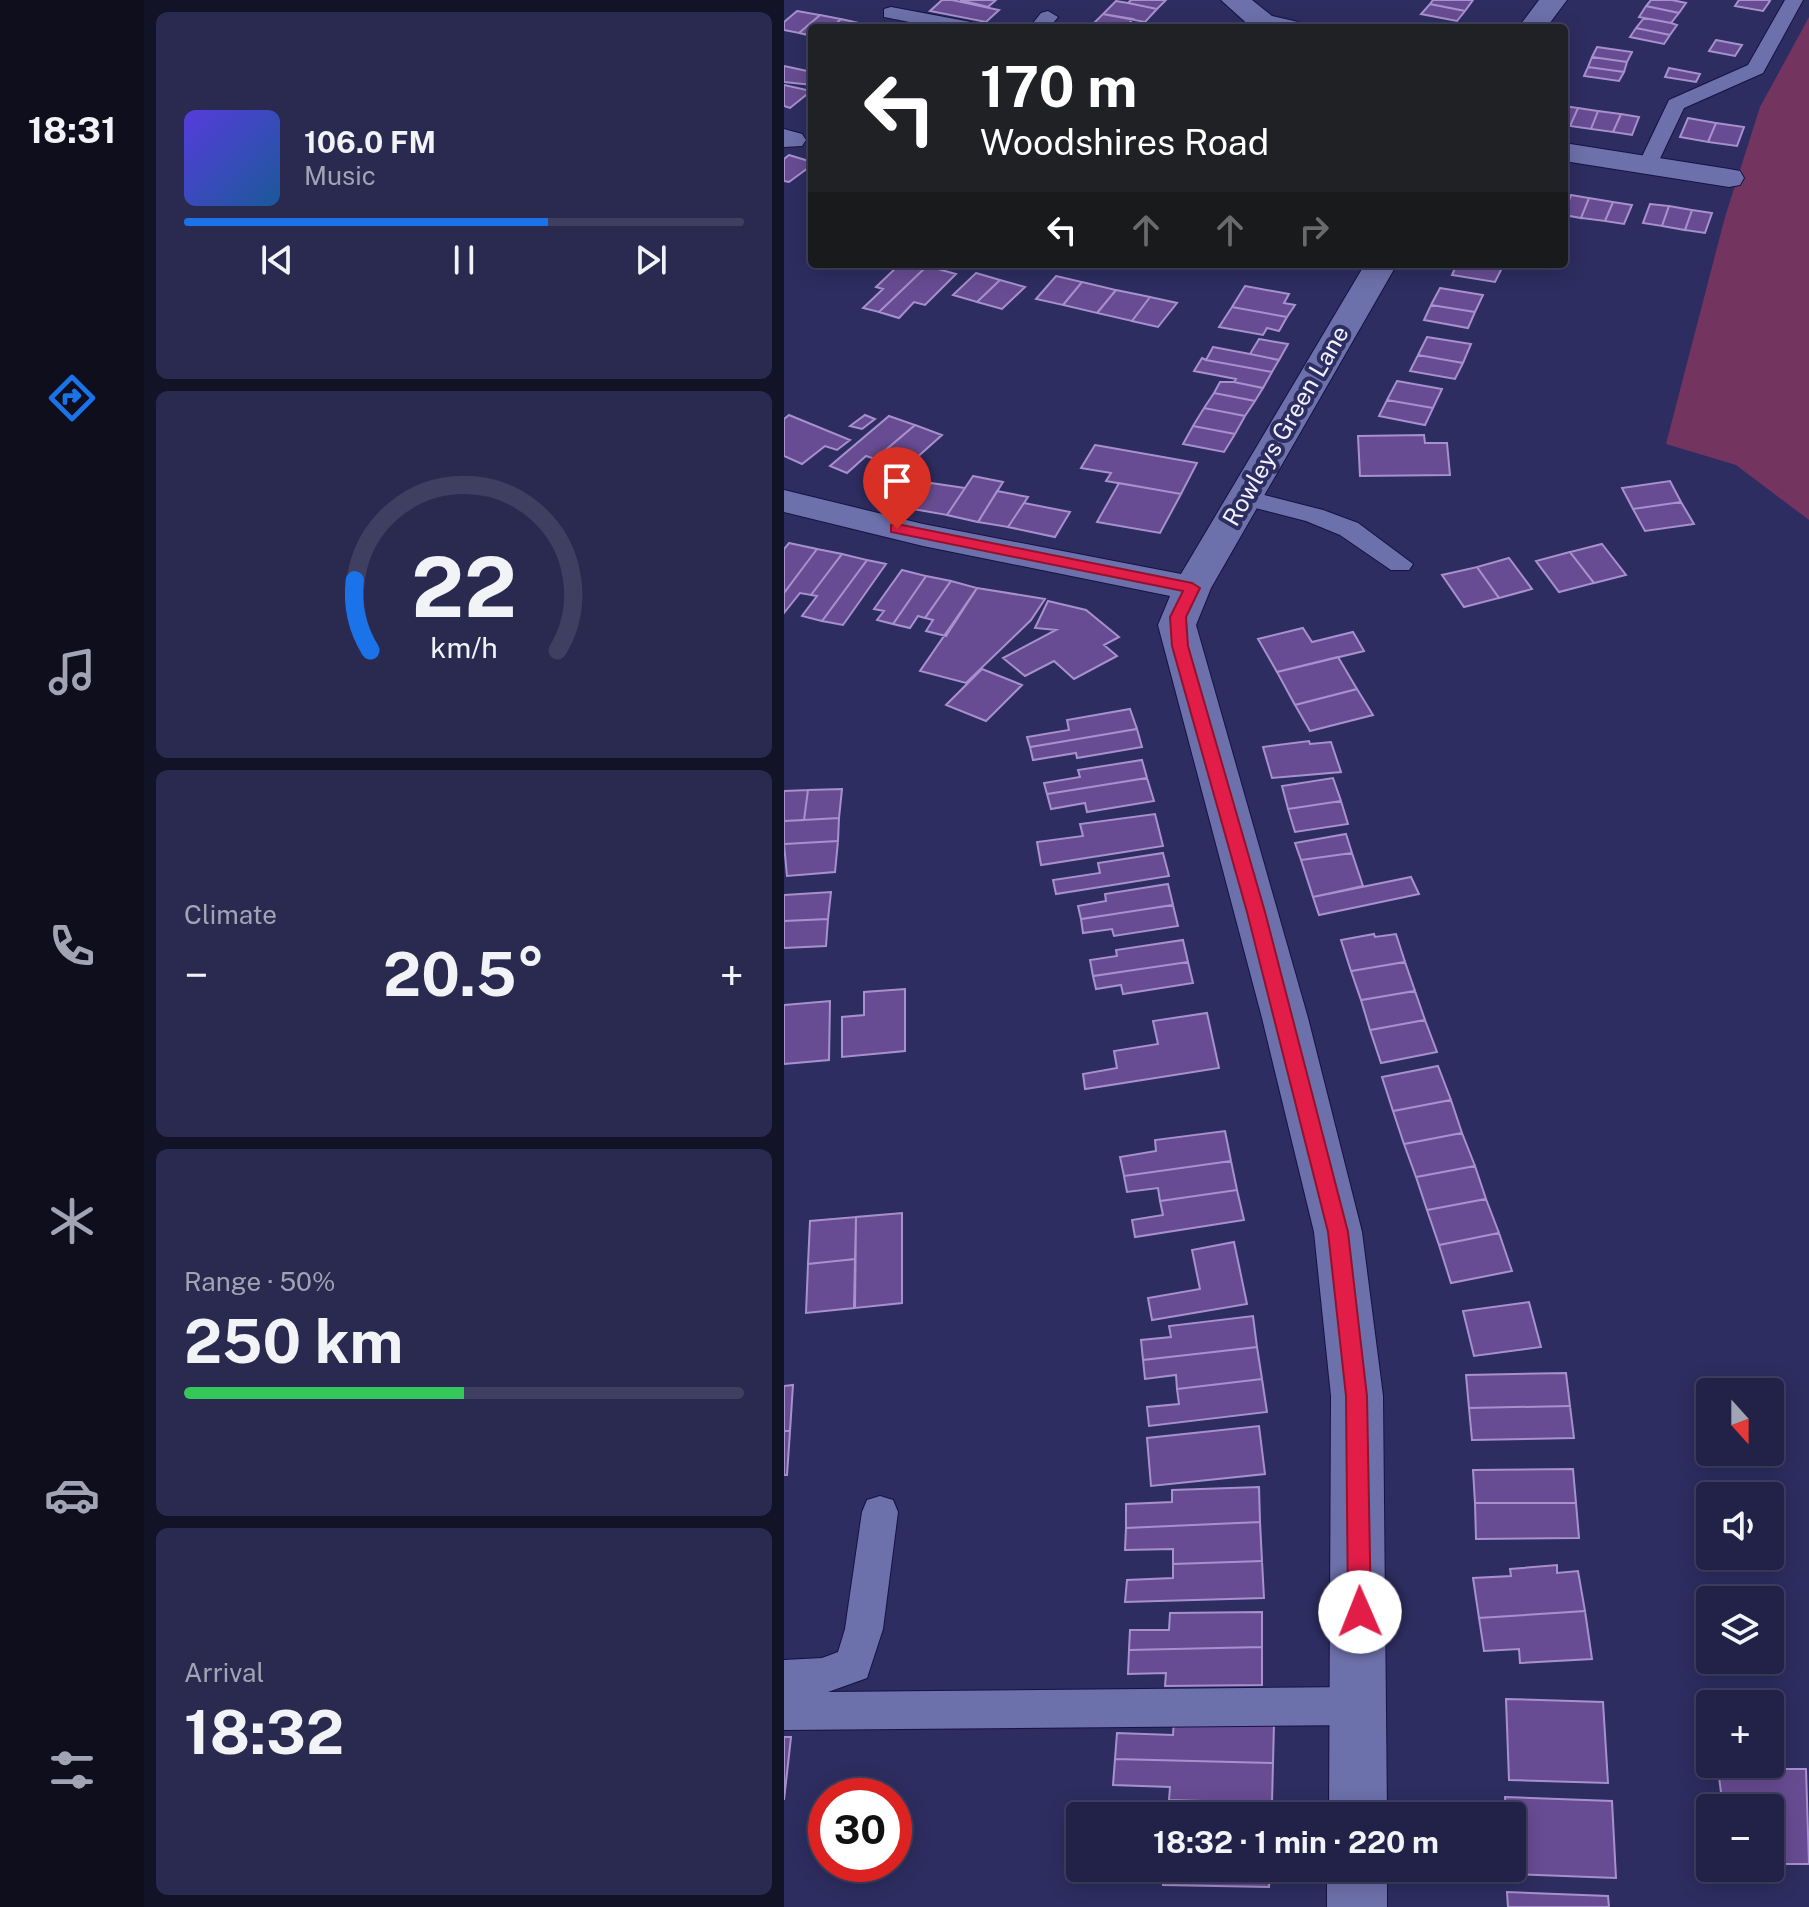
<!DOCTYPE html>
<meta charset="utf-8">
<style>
:root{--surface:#222249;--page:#2a2a50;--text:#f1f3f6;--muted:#a2a4b4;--line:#3f3f61;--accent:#1a73e8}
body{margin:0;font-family:"Public Sans",sans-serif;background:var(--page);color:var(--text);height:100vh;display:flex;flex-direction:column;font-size:30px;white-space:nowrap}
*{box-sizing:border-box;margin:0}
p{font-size:26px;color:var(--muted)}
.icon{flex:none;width:44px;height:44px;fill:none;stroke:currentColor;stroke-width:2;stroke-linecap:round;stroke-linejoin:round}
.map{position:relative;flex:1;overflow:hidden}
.drawer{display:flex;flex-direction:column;gap:12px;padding:12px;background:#131328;width:640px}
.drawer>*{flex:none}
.guide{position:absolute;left:24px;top:24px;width:760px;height:244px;border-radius:8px;box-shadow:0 4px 20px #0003,0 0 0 2px var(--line);background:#202124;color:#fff;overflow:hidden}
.needle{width:52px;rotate:159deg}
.fabs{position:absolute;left:912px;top:1378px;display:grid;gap:16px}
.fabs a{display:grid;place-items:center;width:88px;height:88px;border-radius:8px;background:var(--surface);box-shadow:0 4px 20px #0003,0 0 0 2px var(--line);font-size:40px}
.speed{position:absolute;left:24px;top:1778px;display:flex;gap:16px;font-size:40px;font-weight:700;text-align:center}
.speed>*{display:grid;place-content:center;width:104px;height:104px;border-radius:50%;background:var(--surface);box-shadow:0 4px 20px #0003,0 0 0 2px var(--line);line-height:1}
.speed .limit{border:12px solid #d22;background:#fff;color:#111}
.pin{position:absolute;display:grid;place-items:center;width:68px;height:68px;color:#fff;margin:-82px -34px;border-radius:50% 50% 50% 0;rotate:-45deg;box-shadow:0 0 8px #0007}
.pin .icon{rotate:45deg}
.me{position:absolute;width:88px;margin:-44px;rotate:359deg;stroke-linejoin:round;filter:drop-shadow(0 0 6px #0008)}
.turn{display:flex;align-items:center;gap:28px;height:168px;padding:0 40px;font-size:36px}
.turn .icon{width:104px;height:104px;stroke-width:2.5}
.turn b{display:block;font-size:56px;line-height:68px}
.lanes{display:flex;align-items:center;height:76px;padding:0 40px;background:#0003;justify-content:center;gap:40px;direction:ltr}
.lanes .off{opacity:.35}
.big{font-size:60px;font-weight:700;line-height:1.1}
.drawer .card{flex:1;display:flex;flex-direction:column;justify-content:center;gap:12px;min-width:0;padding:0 28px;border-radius:12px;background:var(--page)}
.drawer .dial{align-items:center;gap:0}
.dial svg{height:208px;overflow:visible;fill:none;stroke:var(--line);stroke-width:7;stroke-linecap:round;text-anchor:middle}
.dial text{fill:var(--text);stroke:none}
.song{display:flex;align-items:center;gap:24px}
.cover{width:96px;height:96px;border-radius:12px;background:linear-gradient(135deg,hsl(250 70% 55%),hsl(210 70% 35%))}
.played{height:8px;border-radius:4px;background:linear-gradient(90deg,var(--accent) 65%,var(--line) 65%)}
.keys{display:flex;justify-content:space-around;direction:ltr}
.heat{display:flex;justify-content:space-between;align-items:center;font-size:44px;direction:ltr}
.charge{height:12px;border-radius:6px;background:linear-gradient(90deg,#34c759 50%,var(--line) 0)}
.trip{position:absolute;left:282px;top:1802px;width:460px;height:80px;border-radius:8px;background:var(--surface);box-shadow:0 4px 20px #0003,0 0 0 2px var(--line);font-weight:700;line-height:80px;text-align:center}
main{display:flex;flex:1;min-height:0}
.menu{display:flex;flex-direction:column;width:144px;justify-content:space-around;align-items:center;background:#0e0e1d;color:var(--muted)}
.menu .icon{width:56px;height:56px}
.menu .current{color:var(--accent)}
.menu b{font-size:36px;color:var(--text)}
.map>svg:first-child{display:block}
.green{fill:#733460}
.building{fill:#684c93;stroke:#a791cd;stroke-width:2}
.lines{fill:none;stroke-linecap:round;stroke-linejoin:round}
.service-casing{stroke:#171244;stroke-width:2}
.minor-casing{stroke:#171244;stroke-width:2}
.service{fill:#6d71ab;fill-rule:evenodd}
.minor{fill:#6d71ab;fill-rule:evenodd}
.route{fill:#e11d48;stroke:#92132f;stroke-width:2}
.labels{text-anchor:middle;stroke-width:8;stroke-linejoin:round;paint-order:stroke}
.far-street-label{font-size:24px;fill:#eff1fe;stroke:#2d2d61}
</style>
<main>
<nav class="menu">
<b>18:31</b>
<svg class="icon current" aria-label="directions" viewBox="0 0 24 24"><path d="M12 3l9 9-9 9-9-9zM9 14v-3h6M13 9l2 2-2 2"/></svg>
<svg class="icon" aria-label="music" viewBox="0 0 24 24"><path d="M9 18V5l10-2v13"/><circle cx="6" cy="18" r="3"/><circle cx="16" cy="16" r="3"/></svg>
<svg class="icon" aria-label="phone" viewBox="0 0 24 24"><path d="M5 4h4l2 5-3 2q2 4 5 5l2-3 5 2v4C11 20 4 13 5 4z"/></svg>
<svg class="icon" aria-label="climate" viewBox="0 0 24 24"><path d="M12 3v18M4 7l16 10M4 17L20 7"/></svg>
<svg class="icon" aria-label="car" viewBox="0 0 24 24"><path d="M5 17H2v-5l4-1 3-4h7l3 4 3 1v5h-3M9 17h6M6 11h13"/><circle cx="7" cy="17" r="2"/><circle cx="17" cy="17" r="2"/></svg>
<svg class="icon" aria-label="filters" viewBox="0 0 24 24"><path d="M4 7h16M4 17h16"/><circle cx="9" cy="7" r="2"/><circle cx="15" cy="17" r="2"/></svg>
</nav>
<section class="drawer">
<div class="card">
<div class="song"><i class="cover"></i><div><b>106.0 FM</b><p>Music</p></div></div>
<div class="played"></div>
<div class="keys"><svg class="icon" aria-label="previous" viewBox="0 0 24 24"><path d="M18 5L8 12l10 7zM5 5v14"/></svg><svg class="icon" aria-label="pause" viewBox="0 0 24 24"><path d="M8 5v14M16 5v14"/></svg><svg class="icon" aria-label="next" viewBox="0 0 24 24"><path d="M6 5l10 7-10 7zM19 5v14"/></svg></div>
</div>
<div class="card dial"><svg viewBox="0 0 100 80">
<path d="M14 69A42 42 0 1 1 86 69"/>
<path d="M14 69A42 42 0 0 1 8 42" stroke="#1a73e8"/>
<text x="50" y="56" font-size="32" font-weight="700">22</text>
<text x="50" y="72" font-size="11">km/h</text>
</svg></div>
<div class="card"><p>Climate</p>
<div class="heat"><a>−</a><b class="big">20.5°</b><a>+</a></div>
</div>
<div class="card"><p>Range · 50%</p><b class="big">250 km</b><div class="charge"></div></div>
<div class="card"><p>Arrival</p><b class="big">18:32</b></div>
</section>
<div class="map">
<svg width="1025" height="1907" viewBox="0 0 1025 1907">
<rect width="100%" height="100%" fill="#2d2d61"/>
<path class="green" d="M1025 17V520L952 465 882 444 941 217 976 107Z"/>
<path class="building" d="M158 0H168L215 10 202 22 146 11Z
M176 0H212L204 7Z
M347 0H382L373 9 344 3Z
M649 0H689L681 11 646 4Z
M867 0H888L902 3 895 13 862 6Z
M955 0H984L986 1 979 11 951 6Z
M332 1 344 3 373 9 361 22 319 14Z
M646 4 681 11 673 21 637 14Z
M862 6 895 13 887 23 855 17Z
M13 11 36 15 15 33 0 30V22Z
M319 14 349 19 341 28H305Z
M36 15 57 19 47 28H28V36L15 33Z
M860 18 887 23 893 25 886 35 852 28Z
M57 19 75 23 70 28H47Z
M852 28 886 35 880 44 846 37Z
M932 40 958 45 951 56 925 51Z
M813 47 848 52 843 62 808 57Z
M808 57 843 62 840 72 804 67Z
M0 66 28 72V85L0 82Z
M804 67 840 72 835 81 800 76Z
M885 68 916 74 912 82 881 77Z
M0 85 27 91 6 108 0 106Z
M780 106 794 108 786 126 780 125Z
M794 108 814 111 807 129 786 126Z
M814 111 837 114 829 132 807 129Z
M837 114 855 117 848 135 829 132Z
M904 118 932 123 924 142 896 137Z
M932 123 960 127 953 146 924 142Z
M5 155 28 162V165L5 182 0 181V159Z
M787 195 805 198 797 218 780 215Z
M805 198 829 202 821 221 797 218Z
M829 202 848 205 840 224 821 221Z
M866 204 885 206 878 226 859 223Z
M885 206 908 210 901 230 878 226Z
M908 210 928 213 921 233 901 230Z
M116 264 143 266 95 312 79 308 99 289 92 287Z
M673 264H697L718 268 711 282 668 275Z
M143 266 172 274 141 305 130 302 115 318 95 312Z
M192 273 216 280 193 302 169 295Z
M272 276 298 282 279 305 252 299Z
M216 280 241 287 218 309 193 302Z
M298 282 332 290 313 313 279 305Z
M461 286 505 294 500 303 511 305 503 317 448 307Z
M656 288 699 295 691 312 647 305Z
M332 290 366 297 348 321 313 313Z
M366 297 393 303 374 327 348 321Z
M647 305 691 312 684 328 640 320Z
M448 307 503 317 495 331 483 328 479 335 435 327Z
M643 337 687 344 679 363 634 355Z
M475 339 504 344 495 360 466 354Z
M429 347 466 354 495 360 488 372 422 360Z
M634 355 679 363 671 379 626 371Z
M418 358 422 360 488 372 479 388 450 382 452 379 410 371Z
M613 381 658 389 649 408 603 400Z
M436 382H450L479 388 471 401 430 393Z
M430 393 471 401 461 416 420 408Z
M603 400 649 408 641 425 595 416Z
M420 408 461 416 451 434 409 426Z
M5 415 66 440 53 450 41 446 18 464 0 456V419Z
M81 415 91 419 78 429 66 426Z
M105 416 131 425 91 459 82 456 63 473 46 466Z
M131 425 158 435 130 460 136 462 107 487 87 479 104 464 91 459Z
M409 426 451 434 440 452 399 444Z
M640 435 641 443H663L666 475 576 476 574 436Z
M311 445 413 463 397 494 322 481 327 473 297 468Z
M189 476 219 482 194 522 163 515Z
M886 481 897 502 849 509 838 488Z
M147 483 181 488 163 515 129 509Z
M335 483 397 494 376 533 313 522Z
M213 491 244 497 224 527 194 522Z
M897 502 910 524 861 531 849 509Z
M240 503 286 512 271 537 224 527Z
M5 543 33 549 0 593V549Z
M818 544 842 575 810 583 786 552Z
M33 549 58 554 27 595 16 593 0 613V593Z
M786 552 810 583 775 592 752 561Z
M58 554 83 560 38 621 18 616 33 596 27 595Z
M725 558 748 589 715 598 693 567Z
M83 560 102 564 59 625 38 621Z
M693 567 715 598 680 607 658 575Z
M118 570 142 576 109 624 93 620 100 611 90 609Z
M142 576 167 581 141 618 134 616 126 628 109 624Z
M167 581 193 588 162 636 142 631 149 620 141 618Z
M193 588 261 599 247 620 182 683 136 671Z
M264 601 302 610 335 637 320 645 333 656 290 679 270 661 241 676 219 658 272 630 251 628Z
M519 628 528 642 569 632 580 651 493 672 474 639Z
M554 657 573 689 511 705 493 672Z
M198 669 238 685 202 721 162 705Z
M573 689 589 715 526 731 511 705Z
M346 709 353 729 246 747 243 737 285 730 283 720Z
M353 729 358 747 293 758 292 753 249 760 246 747Z
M525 741 526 744 547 742 557 772 488 778 479 747Z
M358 760 363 778 263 794 260 783 296 777 294 770Z
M363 778 370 801 303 812 301 803 267 809 263 794Z
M549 778 557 801 504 809 498 786Z
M58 789 55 818 20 820 24 790Z
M24 790 20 820 0 821V791Z
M557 801 564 824 511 832 504 809Z
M371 814 379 846 257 865 253 842 299 836 296 824Z
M55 818 54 841 0 844V821Z
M562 834 568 853 517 860 511 843Z
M54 841 51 872 3 876 0 844Z
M379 853 385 876 272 894 269 880 316 873 314 863Z
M568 853 579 886 529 897 517 860Z
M627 877 635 894 535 915 529 897Z
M384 884 389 905 297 919 294 906 322 901 321 894Z
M47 892 44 919 0 921V895Z
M389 905 394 926 330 936 328 929 299 933 297 919Z
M44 919 42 946 0 948V921Z
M590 934 591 937 612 934 621 962 567 971 557 940Z
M399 940 404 962 309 976 306 960 333 956 332 950Z
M404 962 409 983 339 994 337 985 312 989 309 976Z
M621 962 631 991 577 1000 567 971Z
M121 989V1051L58 1057V1017L80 1015V992Z
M631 991 641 1020 586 1030 577 1000Z
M46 1001 45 1060 0 1064V1005Z
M423 1013 435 1068 301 1089 299 1074 333 1068 330 1051 374 1044 369 1021Z
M641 1020 653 1052 597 1063 586 1030Z
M654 1066 667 1100 609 1111 598 1077Z
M667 1100 678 1133 620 1144 609 1111Z
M441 1131 447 1161 340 1176 336 1157 372 1151 371 1140Z
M678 1133 691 1166 632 1177 620 1144Z
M447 1161 453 1190 376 1201 374 1188 343 1192 340 1176Z
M691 1166 702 1199 643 1210 632 1177Z
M453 1190 460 1220 351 1237 348 1220 379 1215 376 1201Z
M702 1199 715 1233 655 1245 643 1210Z
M118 1213V1303L71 1308 72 1217Z
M72 1217 71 1259 24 1264 26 1221Z
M715 1233 728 1271 667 1283 655 1245Z
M450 1242 463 1304 368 1320 364 1298 416 1289 408 1250Z
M71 1259 70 1308 22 1313 24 1264Z
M745 1302 757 1347 690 1356 679 1311Z
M469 1316 473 1347 359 1360 357 1340 387 1337 385 1326Z
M473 1347 478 1379 393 1389 392 1375 361 1379 359 1360Z
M782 1373 786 1406 685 1408 682 1375Z
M478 1379 483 1412 365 1426 363 1407 395 1404 393 1389Z
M9 1385 6 1431H0V1386Z
M786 1406 790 1438 688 1440 685 1408Z
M475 1426 481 1474 367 1486 363 1438Z
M0 1431H6L3 1475H0Z
M789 1469 792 1503H691L689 1470Z
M475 1487 476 1522 342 1528V1504L388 1502V1490Z
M691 1503H792L795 1538 692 1539Z
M476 1522 478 1561 389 1564V1549L341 1550 342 1528Z
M478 1561 480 1598 341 1602 343 1580 389 1578V1564Z
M773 1565V1573L794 1571 801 1611 695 1618 689 1578 727 1576 726 1569Z
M801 1611 808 1659 736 1663 735 1649 700 1651 695 1618Z
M478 1612V1647L345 1650 346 1630H385L386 1613Z
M478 1647V1685L381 1686 382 1673 344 1674 345 1650Z
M722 1699 819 1702 824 1783 725 1780Z
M390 1720 490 1723 489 1763 331 1759 333 1733 389 1735Z
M0 1737H7L0 1800Z
M331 1759 489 1763 488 1803 385 1800 386 1787 329 1785Z
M934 1769H1022L1025 1864H986V1808H939Z
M721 1797 828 1801 832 1878 723 1874V1868H728V1816H722Z
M385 1800 488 1803 487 1816H384Z
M322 1868H486L485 1887 379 1885 380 1871Z
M723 1892 824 1896 825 1907H724Z"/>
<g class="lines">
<g class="service-casing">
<path id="service" d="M1001 0H1019L979 73 900 108 871 169H857L854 165 885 100 964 65Z
M107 7 187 22 197 28H156L100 17V9Z
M264 11 274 17 265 28H245L257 13Z
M461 490 539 510 574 523 629 564 625 570H607L556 535 522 521 452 503 449 498Z
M96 1496 109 1500 114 1512 99 1629 83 1678 44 1692 575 1687 589 1693 594 1706 589 1719 575 1725 0 1730V1660L38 1658 54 1652 61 1629 78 1512 83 1500Z"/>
</g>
<g class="minor-casing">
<path id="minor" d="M437 0H468L488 16 514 22 518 28H468Z
M755 0H783L762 28H734Z
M0 129 18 134 22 140 18 146 0 147Z
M780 143 945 169 956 171 960 178 956 185 945 187 780 161Z
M581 264H613L427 588 412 625 524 1018 578 1232 599 1396 603 1816H545L547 1396 530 1232 478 1018 374 625 386 596 139 546 0 512V490L139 524 397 574Z
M543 1868H603V1907H543Z"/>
</g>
<use href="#service" class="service"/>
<use href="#minor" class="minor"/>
</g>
<path class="route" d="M113 524 408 583 416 588 402 617 404 646 481 912 564 1232 583 1396 587 1612 584 1619 576 1622 568 1619 564 1612 562 1396 544 1232 463 912 388 646 386 617 399 591 107 532V525Z"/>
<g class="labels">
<g class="far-street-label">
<text transform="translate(502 426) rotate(-60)" y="8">Rowleys Green Lane</text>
</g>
</g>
</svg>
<div class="fabs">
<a><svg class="needle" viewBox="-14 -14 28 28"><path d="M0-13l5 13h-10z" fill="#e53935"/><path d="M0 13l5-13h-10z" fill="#a2a4b4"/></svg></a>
<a><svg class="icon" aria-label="sound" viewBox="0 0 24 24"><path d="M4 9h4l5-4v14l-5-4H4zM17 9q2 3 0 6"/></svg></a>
<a><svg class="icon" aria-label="layers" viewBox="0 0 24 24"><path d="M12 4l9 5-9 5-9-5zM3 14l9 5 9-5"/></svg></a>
<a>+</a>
<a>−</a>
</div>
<div class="speed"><div class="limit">30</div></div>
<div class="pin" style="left:113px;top:529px;background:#d93025"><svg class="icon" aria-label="arrive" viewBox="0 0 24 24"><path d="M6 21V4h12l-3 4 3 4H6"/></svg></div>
<svg class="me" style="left:576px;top:1612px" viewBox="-20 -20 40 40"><circle r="19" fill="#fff"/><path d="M0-13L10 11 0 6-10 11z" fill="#e11d48"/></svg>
<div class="trip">18:32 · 1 min · 220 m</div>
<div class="guide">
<div class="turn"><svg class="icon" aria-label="left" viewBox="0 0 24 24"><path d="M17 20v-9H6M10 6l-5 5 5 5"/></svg><div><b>170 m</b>Woodshires Road</div></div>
<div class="lanes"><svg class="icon" aria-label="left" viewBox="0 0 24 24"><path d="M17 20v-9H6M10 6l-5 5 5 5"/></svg><svg class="icon off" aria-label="ahead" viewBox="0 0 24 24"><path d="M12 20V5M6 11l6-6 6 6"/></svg><svg class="icon off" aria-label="ahead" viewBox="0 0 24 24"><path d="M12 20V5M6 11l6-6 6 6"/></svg><svg class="icon off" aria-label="right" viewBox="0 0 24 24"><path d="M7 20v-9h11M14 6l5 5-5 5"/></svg></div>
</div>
</div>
</main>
